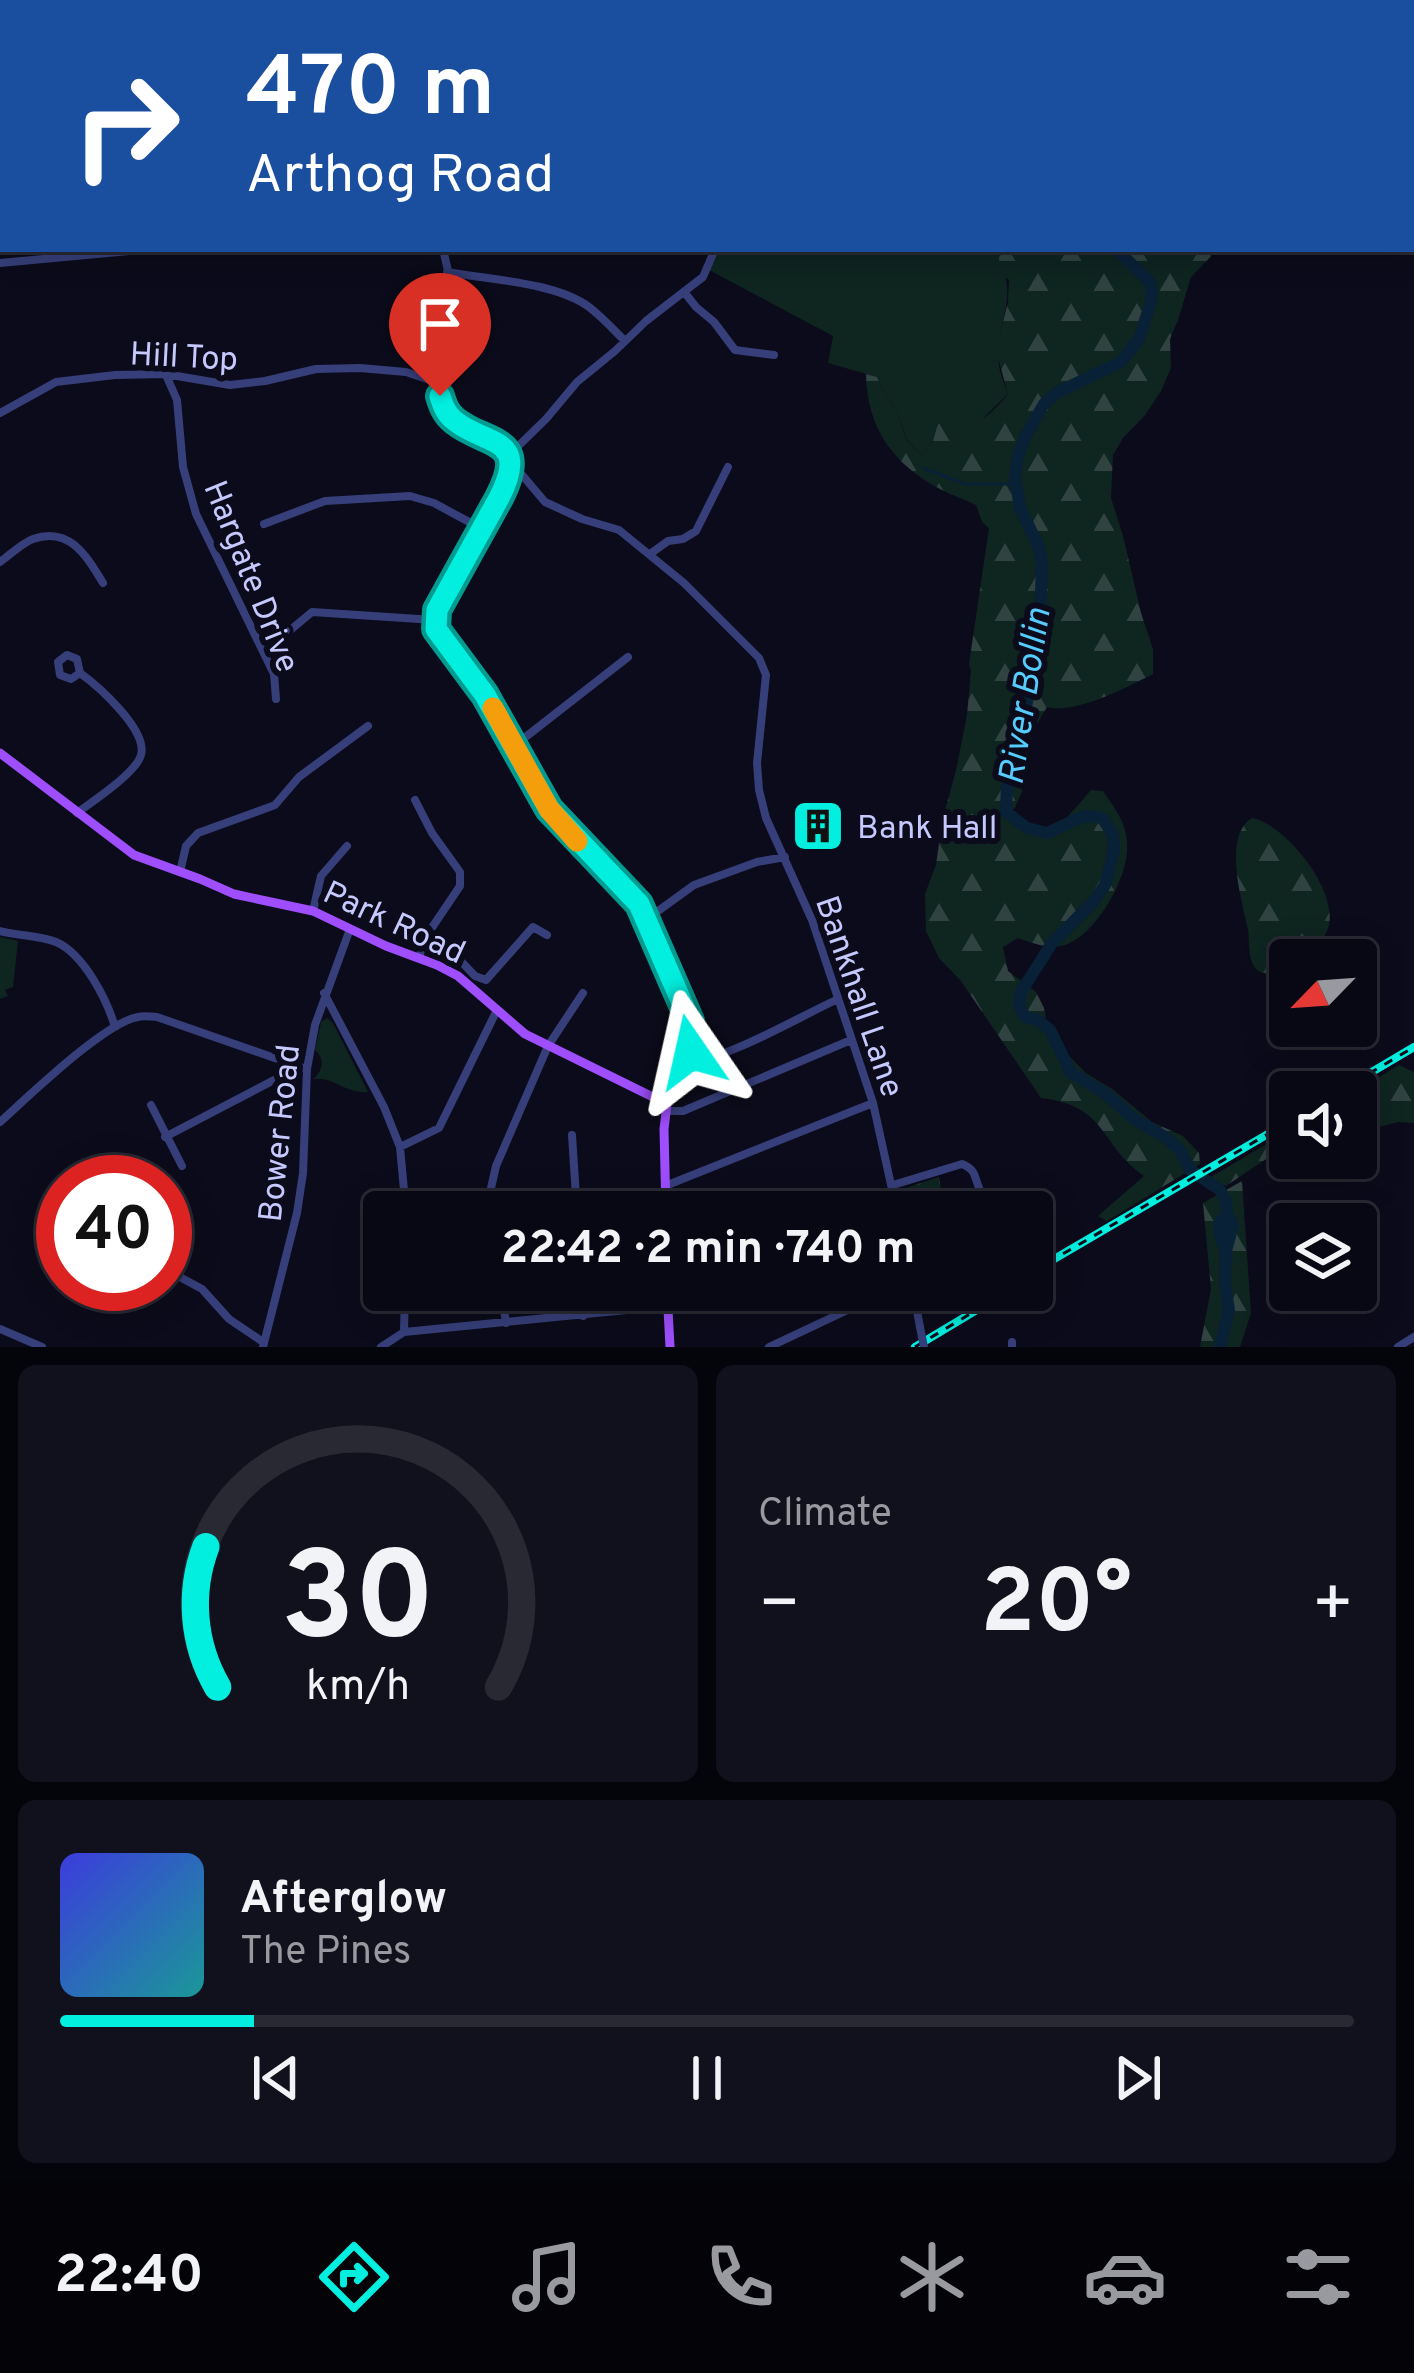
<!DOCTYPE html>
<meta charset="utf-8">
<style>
:root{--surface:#080814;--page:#11111d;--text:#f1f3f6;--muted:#989aa0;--line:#292934;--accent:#02eede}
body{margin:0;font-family:Overpass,sans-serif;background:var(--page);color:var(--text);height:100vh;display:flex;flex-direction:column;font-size:45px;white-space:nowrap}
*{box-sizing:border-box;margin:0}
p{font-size:39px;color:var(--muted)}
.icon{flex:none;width:66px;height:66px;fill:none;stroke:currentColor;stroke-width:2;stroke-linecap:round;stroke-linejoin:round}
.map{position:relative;height:1347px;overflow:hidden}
.side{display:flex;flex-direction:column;gap:18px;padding:18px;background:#04040b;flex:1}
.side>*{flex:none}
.banner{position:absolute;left:0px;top:0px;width:1416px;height:252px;box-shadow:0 6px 30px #0003,0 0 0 3px var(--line);background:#1a4fa0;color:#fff;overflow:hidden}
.needle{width:78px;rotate:245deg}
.fabs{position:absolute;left:1269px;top:939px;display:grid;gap:24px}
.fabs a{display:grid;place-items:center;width:108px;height:108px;border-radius:12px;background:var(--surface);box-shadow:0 6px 30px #0003,0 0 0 3px var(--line);font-size:60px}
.speed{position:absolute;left:36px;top:1155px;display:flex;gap:24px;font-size:60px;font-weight:700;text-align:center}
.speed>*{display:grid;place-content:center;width:156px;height:156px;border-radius:50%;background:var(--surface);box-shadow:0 6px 30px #0003,0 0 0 3px var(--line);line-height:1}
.speed .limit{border:18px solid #d22;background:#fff;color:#111}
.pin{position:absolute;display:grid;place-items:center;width:102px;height:102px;color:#fff;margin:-123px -51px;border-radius:50% 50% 50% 0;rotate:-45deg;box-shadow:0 0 12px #0007}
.pin .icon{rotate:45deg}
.me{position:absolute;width:132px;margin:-66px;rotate:349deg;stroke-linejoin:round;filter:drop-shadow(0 0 9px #0008)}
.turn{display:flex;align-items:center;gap:42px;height:252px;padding:0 48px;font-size:54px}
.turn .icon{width:156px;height:156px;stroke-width:2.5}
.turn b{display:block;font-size:84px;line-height:102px}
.big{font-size:90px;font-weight:700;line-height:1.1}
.side .card{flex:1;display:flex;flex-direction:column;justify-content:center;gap:18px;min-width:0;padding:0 42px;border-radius:18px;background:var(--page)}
.side .dial{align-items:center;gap:0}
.dial svg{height:312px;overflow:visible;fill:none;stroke:var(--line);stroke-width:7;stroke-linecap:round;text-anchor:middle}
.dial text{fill:var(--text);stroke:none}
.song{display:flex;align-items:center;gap:36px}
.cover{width:144px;height:144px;border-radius:18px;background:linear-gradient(135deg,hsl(240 70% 55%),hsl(180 70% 35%))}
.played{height:12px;border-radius:6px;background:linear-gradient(90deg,var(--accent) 15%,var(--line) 15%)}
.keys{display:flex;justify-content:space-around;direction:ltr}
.heat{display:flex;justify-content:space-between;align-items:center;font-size:66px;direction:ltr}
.side .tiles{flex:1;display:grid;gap:18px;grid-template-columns:1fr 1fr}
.card:last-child{grid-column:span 2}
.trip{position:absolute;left:363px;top:1191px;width:690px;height:120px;border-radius:12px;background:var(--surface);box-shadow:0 6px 30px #0003,0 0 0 3px var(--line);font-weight:700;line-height:120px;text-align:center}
.tabs{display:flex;height:192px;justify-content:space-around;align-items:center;background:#030308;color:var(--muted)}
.tabs .icon{width:84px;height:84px}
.tabs .active{color:var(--accent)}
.tabs b{font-size:54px;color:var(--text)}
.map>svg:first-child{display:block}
.grass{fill:#0e2520}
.forest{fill:url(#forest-firs)}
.park{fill:url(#park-dots)}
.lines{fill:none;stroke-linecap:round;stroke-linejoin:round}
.stream{stroke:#092137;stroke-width:3}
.river{stroke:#092137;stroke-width:12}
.minor{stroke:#363f7a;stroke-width:8}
.major{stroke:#9e4efd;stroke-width:9}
.rail-casing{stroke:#02eede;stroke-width:8}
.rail{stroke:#0b0b1b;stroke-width:3;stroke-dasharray:9;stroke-linecap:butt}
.minor-bridge{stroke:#363f7a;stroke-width:8}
.route-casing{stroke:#019b90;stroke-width:30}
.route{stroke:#02eede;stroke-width:21}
.slow{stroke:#f59e0b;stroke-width:21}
.labels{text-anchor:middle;stroke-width:12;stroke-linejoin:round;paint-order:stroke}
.street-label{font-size:33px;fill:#c6c9fe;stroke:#0b0b1b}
.poi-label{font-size:33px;fill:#c6c9fe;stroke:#0b0b1b;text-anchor:start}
.water-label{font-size:36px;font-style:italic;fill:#55ccfd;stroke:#0b0b1b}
</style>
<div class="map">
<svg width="1414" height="1347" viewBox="0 0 1414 1347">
<defs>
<pattern id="forest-firs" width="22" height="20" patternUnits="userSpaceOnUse" patternTransform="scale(3)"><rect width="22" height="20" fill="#0e2520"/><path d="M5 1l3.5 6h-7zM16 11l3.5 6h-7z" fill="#304341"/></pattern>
<pattern id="park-dots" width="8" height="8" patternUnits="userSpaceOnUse" patternTransform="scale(3)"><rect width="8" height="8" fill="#0e2520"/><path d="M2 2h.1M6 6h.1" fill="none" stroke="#304341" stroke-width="1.8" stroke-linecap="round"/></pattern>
</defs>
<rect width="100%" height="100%" fill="#0b0b1b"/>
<path class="grass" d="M720 249H1006L999 257C1020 303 994 321 999 365 1000 374 1005 385 1008 394L978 423 959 427 933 441 921 455C899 434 908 435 897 412 890 399 883 392 877 377L828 363 833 336 709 270Z
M0 937 18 941 13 987 5 990 8 996 0 999Z
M327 1018 333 1023 368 1092C343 1093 334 1076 313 1079 322 1072 326 1059 315 1050L321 1022Z"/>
<path class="forest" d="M1006 249H1218L1191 277 1178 320 1170 339 1171 368 1161 391 1145 415 1123 438 1113 455 1111 498 1123 536 1141 613 1153 649V674C1125 688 1077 714 1047 707L1035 727 1020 775 1022 791 1015 808 1007 812C1043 854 1066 819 1091 790L1103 791C1114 807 1126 822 1127 842 1130 876 1097 934 1065 945 1049 950 1033 943 1018 938L1003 947 1008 971 1036 992 1044 1008 1049 1036 1086 1073 1112 1089 1152 1122 1183 1136 1199 1153 1200 1164 1107 1221 1098 1216 1144 1176C1099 1145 1109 1106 1041 1098L961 981 939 958 926 931 925 894 936 865 942 822 957 766 967 715 971 670 969 664 989 528 982 522 976 505C964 499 951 495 940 489 893 464 867 428 866 374L877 377C883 392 890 399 897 412 908 435 898 434 921 455L933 441 938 424C974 428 985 422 1008 394L996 350 1008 302 1009 280 1000 273 999 257Z
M1252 818C1286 824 1343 895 1327 931 1321 946 1304 956 1290 960V963C1282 968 1272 975 1263 973 1246 968 1250 942 1248 929 1242 901 1222 836 1252 818Z
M1399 1065 1414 1072V1123L1398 1122 1363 1131 1356 1126 1354 1092Z
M1290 1130V1143L1226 1186 1209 1178Z
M1242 1181 1251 1313 1240 1347H1200L1211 1289 1203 1203Z"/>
<path class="park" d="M939 1177 945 1212H903L900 1190Z"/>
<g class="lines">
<path class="stream" d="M1118 0 1119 3
M923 468 965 484H1015"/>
<path class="river" d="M1401 3 1402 0
M1116 249 1150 282 1152 292 1150 305 1139 339 1121 362 1056 393 1044 404 1027 433 1018 456 1015 477 1020 508 1039 547 1042 564 1040 620 1024 720 1007 782 1006 812 1027 828 1047 833 1084 816 1098 817 1103 819 1113 835 1114 850 1105 885 1093 902 1052 943 1021 992 1019 1006 1025 1017 1038 1020 1050 1030 1071 1073 1105 1093 1134 1119 1165 1137 1180 1150 1189 1169 1220 1190 1226 1201 1227 1214C1214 1225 1221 1237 1226 1251
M1220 1347 1229 1310 1225 1284 1226 1251 1233 1225 1227 1214"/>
<path class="minor" d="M404 0V3
M530 3V0
M727 3V0
M0 126 3 125
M443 249 454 297 455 321 440 396 449 416 459 424 496 440 504 447 507 457 545 502 582 519 619 530 684 583 759 658 766 675 757 763 759 790 766 818 812 920 873 1103 897 1212
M0 263 151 249
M447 272C490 280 555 282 589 307 602 317 614 330 625 341
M685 293 696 307 714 322 735 350 774 355
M166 375 177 400 183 467 196 514 274 674 276 699
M0 413 56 382 115 375 165 374 230 385 265 381 316 369 360 368 406 372 442 384
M507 457 546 419 577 382 615 351 646 321 703 277 715 249
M508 459 507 483 437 610 436 629 485 695 549 809 569 832 618 880 647 919 687 1011 692 1029 687 1064 674 1085 667 1104
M264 524 325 501 410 496 434 503 482 529
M650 554 668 541 683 539 696 531 728 467
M0 562C10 555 22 543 33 539 70 526 87 557 103 583
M264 652 312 612 434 620
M514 746 628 657
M415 800 432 833 460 872V886L427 935 419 957
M77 813C93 801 136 773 141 755 148 730 98 686 80 673L77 659 67 655 58 662 60 675 71 679 80 673
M180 872 186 846 198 833 275 805 299 777 368 726
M313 911 321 876 347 846
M647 919 694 885 757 862 785 857
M0 931C18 936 39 935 56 942 84 954 107 1000 115 1027
M427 935 456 956 475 976 486 980 533 927 547 935
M324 993 384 1107 400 1147 406 1212
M687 1064C735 1055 793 1020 838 999
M151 1105 182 1166
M666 1111H683L851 1040
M0 1122C27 1098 105 1022 138 1017 144 1015 151 1017 157 1017L306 1069
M572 1135 577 1212
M165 1137 297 1068
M400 1147 439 1128 496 1012
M893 1185 962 1164C977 1170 974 1178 980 1190 984 1198 990 1205 995 1212
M665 1186 873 1103
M491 1212 489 1197 496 1166 548 1046 583 993
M851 1212 894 1192
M165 1269 202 1289 229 1319 263 1342
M501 1290 506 1323
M581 1290 583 1316
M913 1290 920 1327
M0 1329 42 1347
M404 1332 405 1290
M1012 1342V1347
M263 1347 297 1213 303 1173 307 1069 315 1025 350 929
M381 1347 404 1332 667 1306
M769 1347 890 1290
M1398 1347 1414 1337"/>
<path class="major" d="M0 753 134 855 200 879 234 894 313 911 386 946 437 965 458 976 525 1034 667 1104 664 1129 666 1212
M667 1290 670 1347"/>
<g class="rail-casing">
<path id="rail" d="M1338 1092 1414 1047
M1032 1272 1290 1121
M915 1347 1010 1290"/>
</g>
<use href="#rail" class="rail"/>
<path class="minor-bridge" d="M920 1327 924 1347"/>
</g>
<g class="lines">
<g class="route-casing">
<path id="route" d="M440 396C443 406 446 414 455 421 486 446 531 436 499 498L437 610 436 629 485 695 549 809 639 904 690 1021 691 1052"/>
</g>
<use href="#route" class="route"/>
<path class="slow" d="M493 708 549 809 577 841"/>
</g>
<defs>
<g id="building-square" transform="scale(2.7)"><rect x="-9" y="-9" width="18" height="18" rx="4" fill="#02eede" stroke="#0b0b1b"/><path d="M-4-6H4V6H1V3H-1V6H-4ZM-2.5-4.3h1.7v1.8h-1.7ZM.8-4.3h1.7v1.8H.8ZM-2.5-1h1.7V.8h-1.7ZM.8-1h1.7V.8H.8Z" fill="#111"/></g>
</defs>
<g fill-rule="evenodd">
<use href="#building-square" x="818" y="826"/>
</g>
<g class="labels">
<g class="street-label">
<text transform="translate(184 355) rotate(3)" y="12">Hill Top</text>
<text transform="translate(253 576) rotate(68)" y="12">Hargate Drive</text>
<text transform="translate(395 921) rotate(25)" y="12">Park Road</text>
<text transform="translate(861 996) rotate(71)" y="12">Bankhall Lane</text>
<text transform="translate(278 1133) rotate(-84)" y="12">Bower Road</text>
</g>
<g class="poi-label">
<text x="857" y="838">Bank Hall</text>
</g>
<g class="water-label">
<text transform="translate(1023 696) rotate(-81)" y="13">River Bollin</text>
</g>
</g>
</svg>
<div class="fabs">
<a><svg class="needle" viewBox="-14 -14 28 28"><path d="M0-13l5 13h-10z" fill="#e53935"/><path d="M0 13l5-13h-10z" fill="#989aa0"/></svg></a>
<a><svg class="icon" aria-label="sound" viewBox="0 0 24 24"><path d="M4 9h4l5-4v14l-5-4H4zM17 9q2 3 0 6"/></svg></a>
<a><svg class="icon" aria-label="layers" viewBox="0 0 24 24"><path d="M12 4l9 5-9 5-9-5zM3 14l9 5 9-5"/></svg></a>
</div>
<div class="speed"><div class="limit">40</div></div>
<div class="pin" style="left:440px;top:396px;background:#d93025"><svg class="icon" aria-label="arrive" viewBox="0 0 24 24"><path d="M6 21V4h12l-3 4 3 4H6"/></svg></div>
<svg class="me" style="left:691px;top:1052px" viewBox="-20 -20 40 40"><path d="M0-17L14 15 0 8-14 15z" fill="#02eede" stroke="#fff" stroke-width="4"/></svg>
<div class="trip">22:42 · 2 min · 740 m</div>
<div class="banner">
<div class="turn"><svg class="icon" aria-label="right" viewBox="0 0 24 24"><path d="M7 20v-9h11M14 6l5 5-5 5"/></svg><div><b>470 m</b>Arthog Road</div></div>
</div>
</div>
<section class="side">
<div class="tiles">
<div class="card dial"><svg viewBox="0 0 100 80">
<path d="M14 69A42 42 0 1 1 86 69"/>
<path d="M14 69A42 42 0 0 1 11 33" stroke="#02eede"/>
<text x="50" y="56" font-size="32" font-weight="700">30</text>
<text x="50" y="72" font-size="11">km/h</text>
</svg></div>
<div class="card"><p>Climate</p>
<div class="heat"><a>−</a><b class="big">20°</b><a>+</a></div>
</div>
<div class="card">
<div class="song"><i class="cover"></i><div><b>Afterglow</b><p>The Pines</p></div></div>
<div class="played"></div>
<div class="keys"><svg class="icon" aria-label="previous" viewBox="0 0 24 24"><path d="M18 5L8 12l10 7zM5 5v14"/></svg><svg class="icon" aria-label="pause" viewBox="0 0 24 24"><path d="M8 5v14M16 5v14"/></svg><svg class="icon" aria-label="next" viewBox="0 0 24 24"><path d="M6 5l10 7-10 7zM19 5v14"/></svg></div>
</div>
</div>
</section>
<nav class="tabs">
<b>22:40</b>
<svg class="icon active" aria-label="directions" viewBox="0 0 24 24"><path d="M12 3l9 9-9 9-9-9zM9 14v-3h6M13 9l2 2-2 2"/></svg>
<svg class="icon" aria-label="music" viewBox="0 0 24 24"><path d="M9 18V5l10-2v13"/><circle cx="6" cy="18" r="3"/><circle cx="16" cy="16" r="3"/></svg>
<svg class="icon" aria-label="phone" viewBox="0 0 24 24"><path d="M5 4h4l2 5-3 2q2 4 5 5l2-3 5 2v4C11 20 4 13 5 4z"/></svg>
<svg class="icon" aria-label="climate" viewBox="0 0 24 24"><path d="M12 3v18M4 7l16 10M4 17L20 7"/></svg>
<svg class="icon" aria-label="car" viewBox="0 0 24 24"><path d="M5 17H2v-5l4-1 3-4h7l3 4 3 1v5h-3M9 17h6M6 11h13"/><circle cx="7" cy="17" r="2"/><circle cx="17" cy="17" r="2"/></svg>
<svg class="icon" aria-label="filters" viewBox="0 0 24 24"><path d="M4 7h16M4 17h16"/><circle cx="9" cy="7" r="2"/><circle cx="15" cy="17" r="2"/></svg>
</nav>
